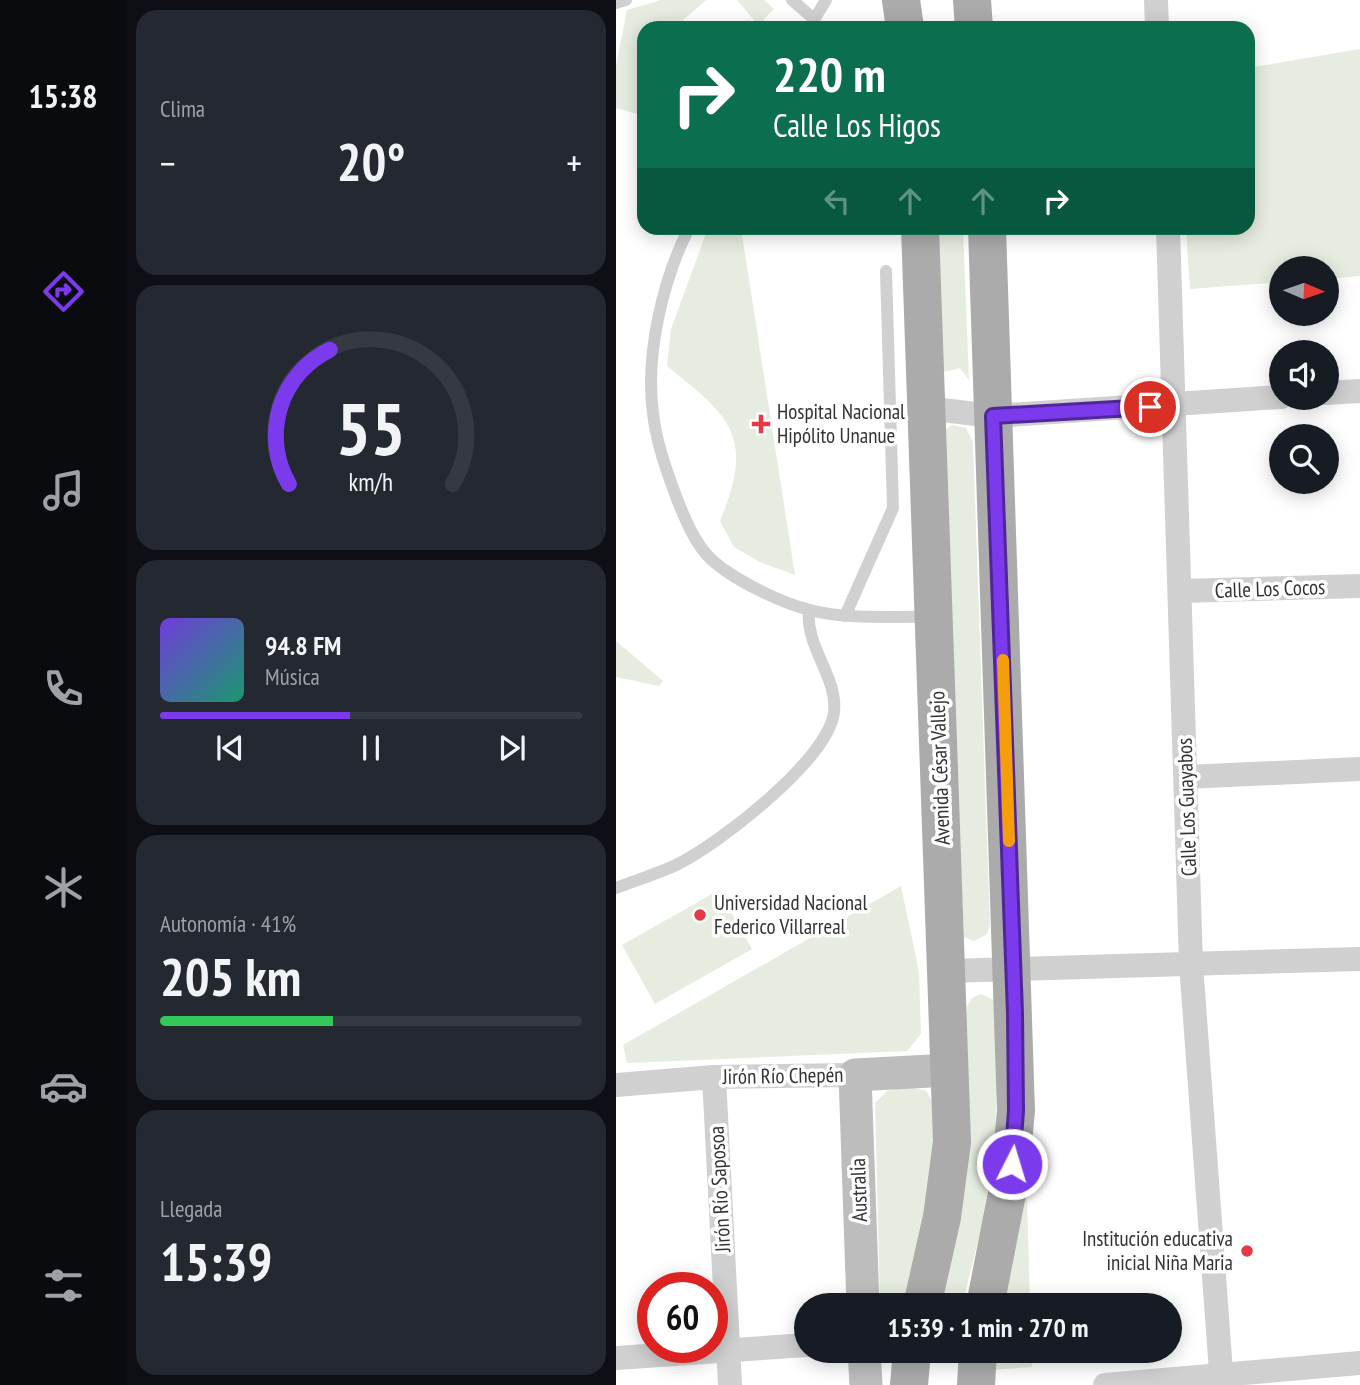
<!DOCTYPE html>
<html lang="es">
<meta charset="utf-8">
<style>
:root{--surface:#171b24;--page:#242831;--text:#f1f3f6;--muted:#9ea1a6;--line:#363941;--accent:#7c3aed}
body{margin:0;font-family:"PT Sans Narrow",sans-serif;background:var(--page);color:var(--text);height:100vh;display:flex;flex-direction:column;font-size:26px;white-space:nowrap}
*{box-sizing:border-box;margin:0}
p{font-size:23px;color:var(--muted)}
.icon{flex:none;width:38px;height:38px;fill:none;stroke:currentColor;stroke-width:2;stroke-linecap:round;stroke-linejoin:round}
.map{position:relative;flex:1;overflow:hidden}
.side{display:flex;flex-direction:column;gap:10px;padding:10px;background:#0d0f14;width:490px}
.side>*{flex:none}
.banner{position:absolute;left:21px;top:21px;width:618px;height:214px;border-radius:21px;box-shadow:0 4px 18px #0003;background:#0b6e4f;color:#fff;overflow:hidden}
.needle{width:46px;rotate:92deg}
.fabs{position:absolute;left:653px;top:256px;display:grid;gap:14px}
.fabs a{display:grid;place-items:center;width:70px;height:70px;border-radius:50%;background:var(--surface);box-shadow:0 4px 18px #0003;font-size:35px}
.speed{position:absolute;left:21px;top:1272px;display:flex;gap:14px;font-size:35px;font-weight:700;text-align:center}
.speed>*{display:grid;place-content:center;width:91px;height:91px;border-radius:50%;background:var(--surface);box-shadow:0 4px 18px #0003;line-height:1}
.speed .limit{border:10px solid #d22;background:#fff;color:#111}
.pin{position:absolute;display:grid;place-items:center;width:60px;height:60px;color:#fff;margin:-30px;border:4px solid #fff;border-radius:50%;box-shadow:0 2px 7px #0007}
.me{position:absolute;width:77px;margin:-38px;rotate:5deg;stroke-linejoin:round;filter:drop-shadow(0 0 5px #0008)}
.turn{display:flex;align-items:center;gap:24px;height:147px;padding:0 21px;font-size:32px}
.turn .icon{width:91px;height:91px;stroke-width:2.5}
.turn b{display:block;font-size:49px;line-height:60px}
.lanes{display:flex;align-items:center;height:66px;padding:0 21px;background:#0003;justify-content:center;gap:35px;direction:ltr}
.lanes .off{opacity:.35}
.big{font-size:52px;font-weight:700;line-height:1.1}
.side .widget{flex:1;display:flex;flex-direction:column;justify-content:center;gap:10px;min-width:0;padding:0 24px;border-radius:21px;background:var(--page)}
.side .dial{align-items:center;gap:0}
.dial svg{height:182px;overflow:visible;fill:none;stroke:var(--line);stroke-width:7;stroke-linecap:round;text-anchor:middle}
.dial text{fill:var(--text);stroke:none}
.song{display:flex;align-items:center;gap:21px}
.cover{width:84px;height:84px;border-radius:10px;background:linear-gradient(135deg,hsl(260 70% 55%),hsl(160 70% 35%))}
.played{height:7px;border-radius:4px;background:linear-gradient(90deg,var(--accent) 45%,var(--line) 45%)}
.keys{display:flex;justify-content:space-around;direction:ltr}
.heat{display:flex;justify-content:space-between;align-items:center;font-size:38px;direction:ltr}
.charge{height:10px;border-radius:5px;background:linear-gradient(90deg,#34c759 41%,var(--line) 0)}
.trip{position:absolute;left:178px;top:1293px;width:388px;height:70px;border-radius:35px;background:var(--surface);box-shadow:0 4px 18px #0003;font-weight:700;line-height:70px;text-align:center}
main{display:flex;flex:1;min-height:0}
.tabs{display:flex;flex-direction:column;width:126px;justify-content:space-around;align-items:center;background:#090b0e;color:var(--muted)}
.tabs .icon{width:49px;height:49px}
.tabs .current{color:var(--accent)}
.tabs b{font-size:32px;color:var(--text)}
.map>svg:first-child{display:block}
.green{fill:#e6ecdf}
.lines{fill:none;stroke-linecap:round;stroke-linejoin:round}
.lane{stroke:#d0d0d0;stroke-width:12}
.street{stroke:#d0d0d0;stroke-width:24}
.secondary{stroke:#bdbdbd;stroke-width:33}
.primary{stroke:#ababab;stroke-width:38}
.route-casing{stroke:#51269a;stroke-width:18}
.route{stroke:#7c3aed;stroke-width:12}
.slow{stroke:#f59e0b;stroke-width:12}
.poi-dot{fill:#e63946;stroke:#fff;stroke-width:2.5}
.labels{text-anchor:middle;stroke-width:7;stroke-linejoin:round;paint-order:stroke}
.poi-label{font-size:21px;fill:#333;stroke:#fff;text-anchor:start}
.street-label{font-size:21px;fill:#333;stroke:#fff}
</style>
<main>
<nav class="tabs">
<b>15:38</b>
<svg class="icon current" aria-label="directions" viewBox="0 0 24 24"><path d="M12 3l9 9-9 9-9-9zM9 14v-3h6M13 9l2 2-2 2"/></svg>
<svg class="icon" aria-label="music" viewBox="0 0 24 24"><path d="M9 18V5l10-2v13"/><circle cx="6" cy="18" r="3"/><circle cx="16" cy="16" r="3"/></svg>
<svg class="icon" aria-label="phone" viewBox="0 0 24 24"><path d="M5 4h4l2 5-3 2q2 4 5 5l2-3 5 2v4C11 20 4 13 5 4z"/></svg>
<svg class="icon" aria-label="climate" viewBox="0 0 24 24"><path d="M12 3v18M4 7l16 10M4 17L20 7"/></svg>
<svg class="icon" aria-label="car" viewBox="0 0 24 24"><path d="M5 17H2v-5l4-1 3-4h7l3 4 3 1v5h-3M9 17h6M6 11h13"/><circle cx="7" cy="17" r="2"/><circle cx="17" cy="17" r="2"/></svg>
<svg class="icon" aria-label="filters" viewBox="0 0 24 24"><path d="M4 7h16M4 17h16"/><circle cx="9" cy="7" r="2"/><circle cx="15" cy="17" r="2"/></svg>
</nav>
<section class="side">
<div class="widget"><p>Clima</p>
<div class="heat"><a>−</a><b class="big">20°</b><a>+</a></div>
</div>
<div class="widget dial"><svg viewBox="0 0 100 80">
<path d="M14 69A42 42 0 1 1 86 69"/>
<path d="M14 69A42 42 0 0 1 32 10" stroke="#7c3aed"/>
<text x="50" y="56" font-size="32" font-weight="700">55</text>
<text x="50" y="72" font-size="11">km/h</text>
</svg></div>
<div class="widget">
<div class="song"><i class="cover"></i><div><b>94.8 FM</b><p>Música</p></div></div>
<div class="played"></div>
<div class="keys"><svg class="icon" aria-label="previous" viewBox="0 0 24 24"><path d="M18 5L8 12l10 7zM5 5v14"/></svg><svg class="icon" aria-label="pause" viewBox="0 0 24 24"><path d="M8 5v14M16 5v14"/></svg><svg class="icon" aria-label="next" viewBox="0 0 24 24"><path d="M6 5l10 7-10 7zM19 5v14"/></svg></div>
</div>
<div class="widget"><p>Autonomía · 41%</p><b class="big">205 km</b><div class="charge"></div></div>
<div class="widget"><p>Llegada</p><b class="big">15:39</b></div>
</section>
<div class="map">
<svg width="744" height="1385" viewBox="0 0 744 1385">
<rect width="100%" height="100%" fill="#fff"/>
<path class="green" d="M45 0H90L58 28H28V116L0 108V65L11 10Z
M121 0H148L158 9 142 25Z
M744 49V276L711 279 710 268H665V282L574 289 570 228H632V68Z
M92 228H125L179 575 144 562 118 547 104 521C139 437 115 417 51 366L55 329Z
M317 228H347L353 380 344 368 328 372Z
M336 425 350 428 357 442 374 926 370 935 358 941 348 937 325 433Z
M0 641 47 681 43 686 0 677Z
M285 886 303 972 305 1034 291 1051 11 1063 7 1045Z
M103 890 136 949 39 1004 6 945Z
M365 994 380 1001 383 1010 379 1139 366 1225 346 1305 316 1306 351 1007 356 998Z
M291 1086 310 1091 320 1107 315 1178 288 1305H264L259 1103 271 1091Z
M411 1196 414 1305 380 1306 393 1243Z
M374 1351H416V1367L373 1370Z"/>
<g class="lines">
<path class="lane" d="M176 0 198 19
M0 3 10 0
M193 28 210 0
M73 228C47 279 29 355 37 413 40 442 51 472 61 499 69 519 79 544 95 559 116 579 165 603 194 610 232 620 276 616 315 617
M229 616 277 508 270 271
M0 888C20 880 41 874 60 865 102 845 213 759 218 712 222 677 189 647 193 610"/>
<path class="street" d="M540 0 541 28
M552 228 575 964 606 1385
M710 393 744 391
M309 408 377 416 665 397
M565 591 744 586
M570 777 744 769
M330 971 744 959
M98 1077 114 1385
M0 1085 98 1077 239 1075
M0 1358 191 1345
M489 1385 744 1363"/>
<path class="secondary" d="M247 1306 239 1075 333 1070
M248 1351 250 1385"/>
<path class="primary" d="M285 0 289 28
M356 0 358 28
M304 228 336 1142 326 1217 306 1306
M369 1306 393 1183 400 1111 371 228
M293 1385 296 1351
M360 1385 362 1351"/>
</g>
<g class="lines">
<g class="route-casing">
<path id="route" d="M396 1164 400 1111 399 1013 377 416 534 407"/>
</g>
<use href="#route" class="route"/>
<path class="slow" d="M387 660 393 841"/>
</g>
<g class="poi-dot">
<path d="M141.5 413.5h7v7h7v7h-7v7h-7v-7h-7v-7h7z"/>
<circle cx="84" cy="915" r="7"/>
<circle cx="631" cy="1251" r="7"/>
</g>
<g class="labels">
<g class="poi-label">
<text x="161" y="419">Hospital Nacional<tspan x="161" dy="24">Hipólito Unanue</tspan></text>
<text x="98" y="910">Universidad Nacional<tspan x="98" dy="24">Federico Villarreal</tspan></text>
<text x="617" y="1246" text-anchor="end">Institución educativa<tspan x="617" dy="24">inicial Niña Maria</tspan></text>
</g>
<g class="street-label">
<text transform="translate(654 589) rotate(-2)" y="7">Calle Los Cocos</text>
<text transform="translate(324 768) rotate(-92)" y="7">Avenida César Vallejo</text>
<text transform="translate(571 807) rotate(-92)" y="7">Calle Los Guayabos</text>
<text transform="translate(167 1076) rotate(-1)" y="7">Jirón Río Chepén</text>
<text transform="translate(104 1189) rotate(-93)" y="7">Jirón Río Saposoa</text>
<text transform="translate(243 1190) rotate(-92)" y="7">Australia</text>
</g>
</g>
</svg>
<div class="fabs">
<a><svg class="needle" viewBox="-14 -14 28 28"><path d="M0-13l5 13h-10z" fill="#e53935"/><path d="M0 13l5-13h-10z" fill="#9ea1a6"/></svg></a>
<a><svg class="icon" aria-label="sound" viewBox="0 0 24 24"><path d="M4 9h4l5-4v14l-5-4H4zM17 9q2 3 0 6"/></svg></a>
<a><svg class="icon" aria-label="search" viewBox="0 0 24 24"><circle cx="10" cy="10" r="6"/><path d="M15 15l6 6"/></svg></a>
</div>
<div class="speed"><div class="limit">60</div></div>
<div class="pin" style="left:534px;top:407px;background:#d93025"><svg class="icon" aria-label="arrive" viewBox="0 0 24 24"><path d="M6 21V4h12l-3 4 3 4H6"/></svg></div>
<svg class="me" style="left:396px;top:1164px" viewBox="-20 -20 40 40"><circle r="17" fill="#7c3aed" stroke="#fff" stroke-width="3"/><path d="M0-11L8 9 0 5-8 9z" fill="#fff"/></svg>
<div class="trip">15:39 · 1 min · 270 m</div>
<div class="banner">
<div class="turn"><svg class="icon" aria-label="right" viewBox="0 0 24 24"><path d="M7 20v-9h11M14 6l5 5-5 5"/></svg><div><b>220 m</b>Calle Los Higos</div></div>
<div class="lanes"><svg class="icon off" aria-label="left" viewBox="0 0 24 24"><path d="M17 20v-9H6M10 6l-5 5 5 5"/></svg><svg class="icon off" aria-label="ahead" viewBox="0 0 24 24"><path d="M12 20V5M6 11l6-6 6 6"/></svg><svg class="icon off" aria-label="ahead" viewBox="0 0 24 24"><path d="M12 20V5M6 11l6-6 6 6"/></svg><svg class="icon" aria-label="right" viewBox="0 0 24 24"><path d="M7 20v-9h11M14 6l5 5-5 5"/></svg></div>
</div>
</div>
</main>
